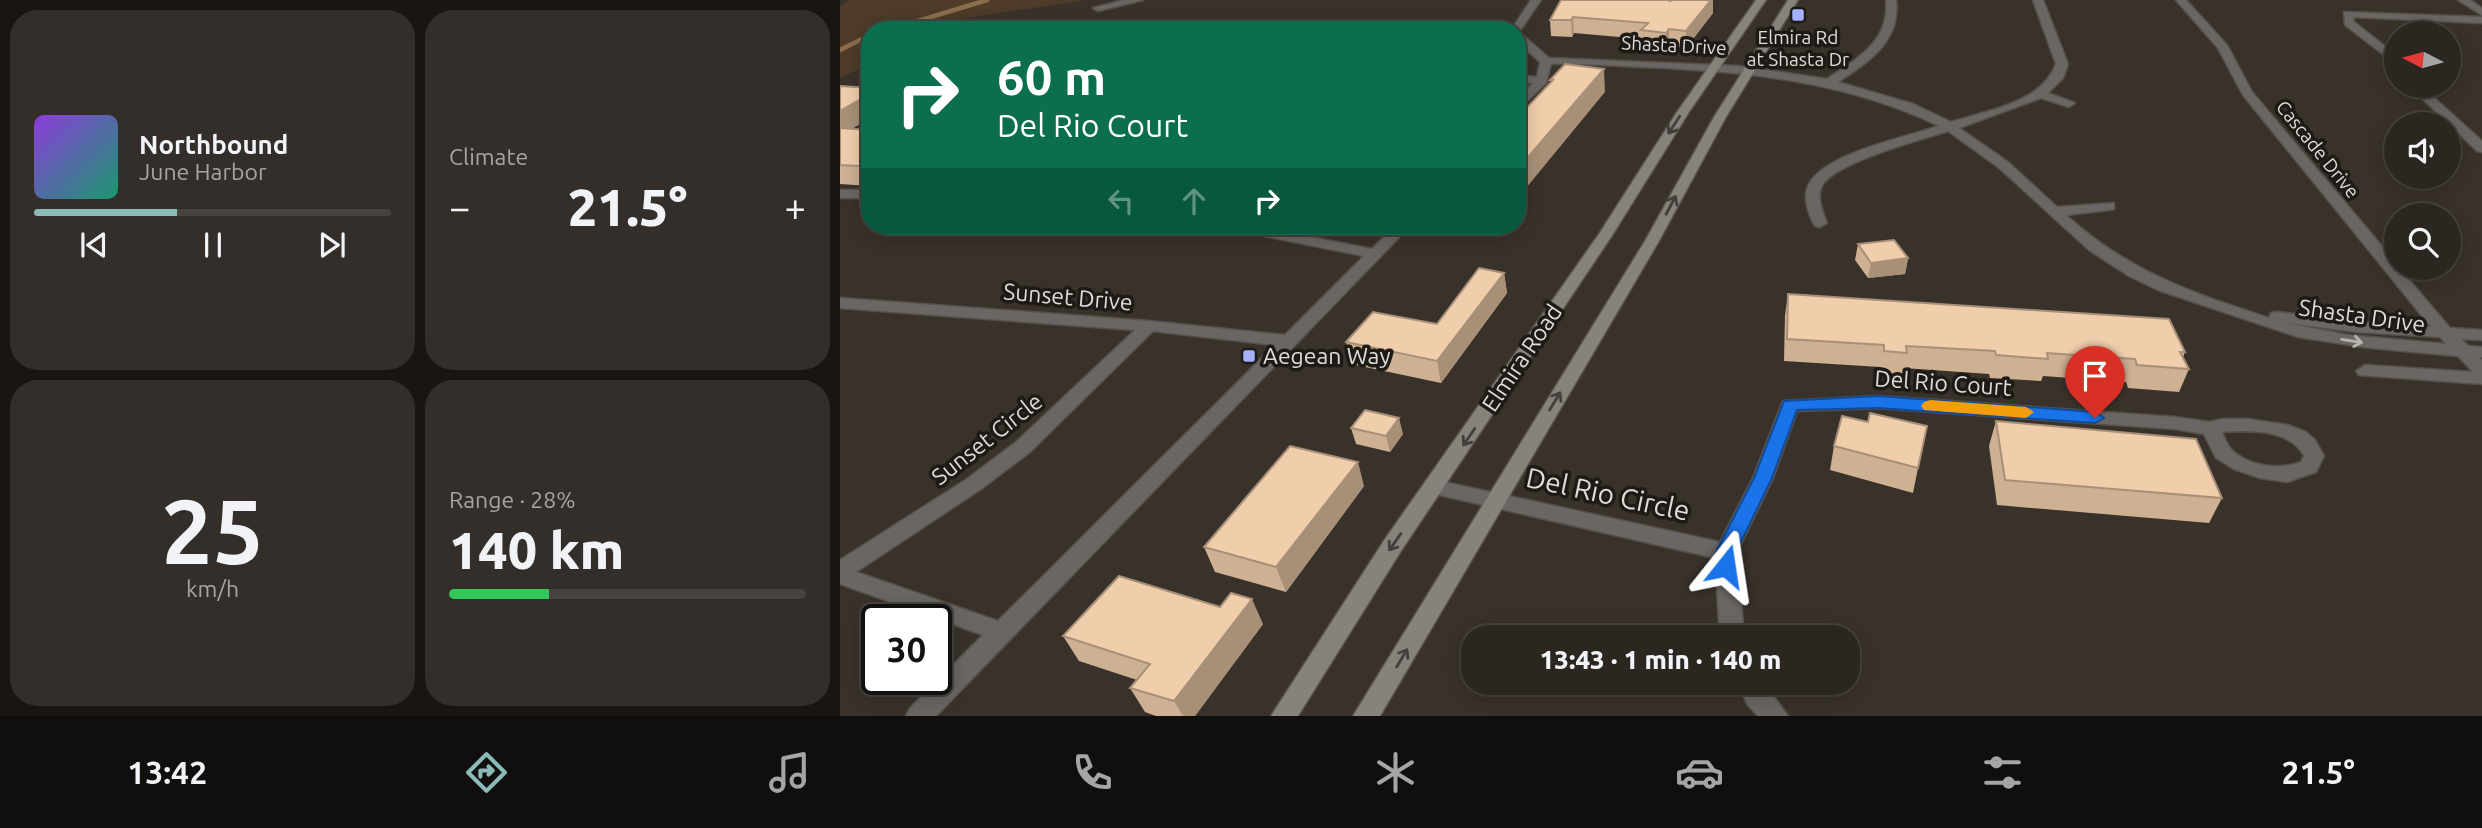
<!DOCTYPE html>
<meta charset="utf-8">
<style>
:root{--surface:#2b2620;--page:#332e29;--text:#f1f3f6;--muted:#a6a5a5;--line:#47433e;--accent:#8bbbb9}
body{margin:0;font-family:Ubuntu,sans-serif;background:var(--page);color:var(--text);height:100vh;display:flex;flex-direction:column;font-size:26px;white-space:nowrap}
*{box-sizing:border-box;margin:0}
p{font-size:23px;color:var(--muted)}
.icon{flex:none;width:38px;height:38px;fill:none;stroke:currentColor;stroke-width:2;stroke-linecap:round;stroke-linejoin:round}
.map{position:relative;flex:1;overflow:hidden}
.drawer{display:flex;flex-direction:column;gap:10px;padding:10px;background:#181512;width:840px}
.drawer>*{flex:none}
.guide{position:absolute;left:21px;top:21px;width:665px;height:214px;border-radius:28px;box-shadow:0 4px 18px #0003,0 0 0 2px var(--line);background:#0b6e4f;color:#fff;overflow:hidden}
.needle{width:46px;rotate:276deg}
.fabs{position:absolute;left:1544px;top:21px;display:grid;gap:14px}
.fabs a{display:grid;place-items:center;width:77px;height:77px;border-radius:50%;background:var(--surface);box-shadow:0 4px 18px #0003,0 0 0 2px var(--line);font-size:35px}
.speed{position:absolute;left:21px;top:604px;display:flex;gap:14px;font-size:35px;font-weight:700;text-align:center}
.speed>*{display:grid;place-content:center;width:91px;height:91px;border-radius:50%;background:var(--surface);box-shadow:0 4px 18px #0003,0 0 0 2px var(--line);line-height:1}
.speed .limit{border:4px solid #111;border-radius:10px;background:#fff;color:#111}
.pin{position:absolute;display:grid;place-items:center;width:60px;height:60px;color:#fff;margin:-72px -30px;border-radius:50% 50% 50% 0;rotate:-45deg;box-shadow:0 0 7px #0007}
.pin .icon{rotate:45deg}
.me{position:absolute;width:77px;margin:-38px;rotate:15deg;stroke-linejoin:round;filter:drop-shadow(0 0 5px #0008)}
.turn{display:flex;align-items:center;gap:24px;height:147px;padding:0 21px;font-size:32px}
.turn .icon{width:91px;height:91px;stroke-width:2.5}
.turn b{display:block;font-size:49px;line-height:60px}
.lanes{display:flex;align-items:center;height:66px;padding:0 21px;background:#0003;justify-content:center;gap:35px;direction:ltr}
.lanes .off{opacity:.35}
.big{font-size:52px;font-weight:800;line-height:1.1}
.drawer .card{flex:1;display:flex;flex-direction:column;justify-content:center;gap:10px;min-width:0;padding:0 24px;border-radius:28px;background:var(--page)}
.drawer .dial{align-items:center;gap:0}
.dial b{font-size:91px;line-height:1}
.song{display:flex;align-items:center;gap:21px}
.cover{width:84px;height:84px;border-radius:10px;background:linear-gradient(135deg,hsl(270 70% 55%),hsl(160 70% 35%))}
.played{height:7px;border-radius:4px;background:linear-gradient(90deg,var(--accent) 40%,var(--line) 40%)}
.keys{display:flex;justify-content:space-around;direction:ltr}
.heat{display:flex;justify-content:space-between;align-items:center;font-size:38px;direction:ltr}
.charge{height:10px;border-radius:5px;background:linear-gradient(90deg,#34c759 28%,var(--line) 0)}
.drawer .tiles{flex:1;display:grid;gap:10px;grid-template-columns:repeat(2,1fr)}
.trip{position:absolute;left:621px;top:625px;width:399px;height:70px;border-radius:28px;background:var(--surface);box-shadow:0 4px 18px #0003,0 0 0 2px var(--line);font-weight:800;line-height:70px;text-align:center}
.tab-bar{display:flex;height:112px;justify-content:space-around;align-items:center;background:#110f0d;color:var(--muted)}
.tab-bar .icon{width:49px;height:49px}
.tab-bar .selected{color:var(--accent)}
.tab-bar b{font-size:32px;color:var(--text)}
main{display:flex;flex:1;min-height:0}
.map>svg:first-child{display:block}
.green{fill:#4e3b28}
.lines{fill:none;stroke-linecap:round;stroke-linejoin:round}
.stream{stroke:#8c6d4d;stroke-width:4.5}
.street-casing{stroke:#57504a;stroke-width:3}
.secondary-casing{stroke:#57504a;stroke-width:3}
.street{fill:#6a6663;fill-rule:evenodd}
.secondary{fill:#88827d;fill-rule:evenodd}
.wall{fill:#ceb093}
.shaded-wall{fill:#a89078}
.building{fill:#f0cdab;stroke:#a89078;stroke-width:2}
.oneway{stroke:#433f3b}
.oneway2{stroke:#b6b2ae}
.route{fill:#1a73e8;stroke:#114b97;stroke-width:2}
.slow{fill:#f59e0b}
.poi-dot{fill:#a5b1fc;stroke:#1e1b17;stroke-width:2.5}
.labels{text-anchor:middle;stroke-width:7;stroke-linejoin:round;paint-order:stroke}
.far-poi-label{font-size:19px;fill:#dfdbd6;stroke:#1e1b17}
.far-street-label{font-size:19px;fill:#dfdbd6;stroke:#1e1b17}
.street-label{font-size:23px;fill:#dfdbd6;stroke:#1e1b17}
.poi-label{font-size:23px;fill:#dfdbd6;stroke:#1e1b17;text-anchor:start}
.near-street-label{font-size:28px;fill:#dfdbd6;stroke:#1e1b17}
</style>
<main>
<section class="drawer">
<div class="tiles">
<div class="card">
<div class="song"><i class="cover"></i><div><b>Northbound</b><p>June Harbor</p></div></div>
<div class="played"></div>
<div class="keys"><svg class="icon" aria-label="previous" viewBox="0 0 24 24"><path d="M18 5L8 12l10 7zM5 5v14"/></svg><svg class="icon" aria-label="pause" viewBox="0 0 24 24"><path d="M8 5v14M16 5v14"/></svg><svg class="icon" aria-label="next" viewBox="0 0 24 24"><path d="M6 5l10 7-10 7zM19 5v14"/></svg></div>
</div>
<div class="card"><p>Climate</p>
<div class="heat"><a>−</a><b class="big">21.5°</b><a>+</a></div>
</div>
<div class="card dial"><b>25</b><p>km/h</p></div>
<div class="card"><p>Range · 28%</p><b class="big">140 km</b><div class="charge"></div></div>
</div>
</section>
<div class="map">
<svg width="1642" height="716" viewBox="0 0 1642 716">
<rect width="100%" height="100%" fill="#39322b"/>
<path class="green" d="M9 0H247L125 18 100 30H30V64L0 78V6Z"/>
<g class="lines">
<path class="stream" d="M48 30 147 0
M0 50 30 35"/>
<g class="street-casing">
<path id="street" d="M284 0H303L258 11 253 8Z
M691 0H701L679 32 709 58 898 66 987 79C1017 59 1050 41 1046 0H1056C1061 41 1029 62 998 82L1073 104 1111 122C1146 111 1202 103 1216 64L1193 0H1203L1228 64 1223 78 1208 93 1235 103 1229 107 1201 98 1119 128 1168 162 1217 207 1274 203V209L1269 210 1226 215C1289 272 1350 292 1429 318L1431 313 1437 312 1517 322 1591 327 1403 95 1378 48 1336 0H1346L1387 45 1412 92 1556 263V268H1559L1610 328 1642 330V340L1621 339 1628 346 1642 347V357H1639L1642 360V384L1519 375 1516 371 1525 365 1633 372 1618 356 1530 348 1458 337 1318 290 1289 276 1249 250 1158 167 1108 131C1081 140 995 162 982 186 976 197 983 212 987 223L980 227 975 226C968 214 962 197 969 184 986 153 1066 137 1099 126 1005 81 905 71 802 67 772 66 741 63 711 64L706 83 677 111V100L693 83 677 81V75L697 77 700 62 677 41V30H671ZM1446 323 1517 332 1600 337 1606 344 1508 335Z
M1618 0H1630L1642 8V15Z
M1504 12 1642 17V23L1513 17 1514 22 1556 55V64L1505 25Z
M30 81V88L26 87 24 84Z
M1569 86H1581L1642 141V152L1637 151Z
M0 190H30V198H0Z
M387 226H415L532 249 555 226H570L96 716H66L70 708 143 635 0 584V560L127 479 176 442 295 330 0 308V298L309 321 445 335 524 256 394 230ZM313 331 435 345 158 621 16 572 141 489 190 452Z
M1038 396 1335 417 1370 422 1383 419H1408L1448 425 1466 432 1475 440 1484 456 1476 472 1447 482 1420 478 1394 469 1376 458 1364 434 1335 429 1038 408 957 411 933 478 897 552 904 637H880L875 558 595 494 588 492 585 487 588 482 595 480 880 542 913 478 943 401ZM1382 432C1409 430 1450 429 1464 456L1461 462C1440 470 1407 467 1390 448 1387 444 1384 437 1382 432Z
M898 682H923L948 716H918L907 704Z"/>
</g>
<g class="secondary-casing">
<path id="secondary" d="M916 0H926L849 112 773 234 561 551 458 716H431L545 539 759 234 837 112Z
M948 0H958L886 117 819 241 540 716H513L805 241 874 117Z"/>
</g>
<use href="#street" class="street"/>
<use href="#secondary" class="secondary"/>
</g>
<path class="wall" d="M830 1 873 13 846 48 829 46 826 49 802 47V39L734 33 732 37 711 36 710 20Z
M0 86 30 88V118L11 129 30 130V186L0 184Z
M469 226H522L514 233Z
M1018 244 1068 258 1065 274 1028 278 1015 260Z
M664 273 667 293 601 383 511 364 506 342 597 324Z
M948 294 1345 352 1343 357 1349 369 1339 392 1288 388 1286 382 1203 376 1201 381 1150 378 1149 374 1064 368 1063 375 1040 373V367L944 361 945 315Z
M1156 421 1382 498 1369 523 1157 505 1149 446Z
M511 428 563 434 550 452 516 444Z
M994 446 1078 468 1073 493 990 470Z
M524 486 446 592 375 572 364 547Z
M423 624 355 716H316L305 712 290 688 297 680 239 661 223 636Z"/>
<path class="shaded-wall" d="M871 0H873V13L846 48V31Z
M733 17 734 33 732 37 731 20Z
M829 29V46L826 49V33Z
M764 69 765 92 677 199V170Z
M30 94V118L0 136V111Z
M30 159V185L19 166Z
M513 226H522L514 233Z
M1068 258 1065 274 1028 278 1031 263Z
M664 273 667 293 601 383 597 361Z
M559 418 563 434 550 452 546 436Z
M518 462 524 486 446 592 436 567Z
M412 599 423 624 355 716H343L334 701Z"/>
<path class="building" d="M721 0H829L830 1 832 0H871L846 31 829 29 826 33 801 30 808 23 733 17 731 20H710Z
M725 64 764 69 677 170V118L713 80H710Z
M0 86 30 88V94L0 111Z
M0 128 30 130V159L19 166 0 165Z
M1054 240 1068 258 1031 263 1018 244Z
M639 268 664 273 597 361 506 342 533 312 597 324Z
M948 294 1329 319 1345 352H1340L1349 369 1297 365 1295 359 1207 353 1208 359 1156 355 1155 351 1066 346 1067 353 1044 351V345L947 339Z
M525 410 559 418 546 436 511 428Z
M1030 413 1087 426 1078 468 994 446 1002 416 1028 422Z
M1156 421 1356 439 1382 498 1165 480Z
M450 446 518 462 436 567 364 547Z
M279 576 380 607 391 593 412 599 334 701 290 688 310 664 223 636Z"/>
<defs><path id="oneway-shaft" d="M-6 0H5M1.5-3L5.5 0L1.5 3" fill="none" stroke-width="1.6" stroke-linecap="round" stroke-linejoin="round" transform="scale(1.75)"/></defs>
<g class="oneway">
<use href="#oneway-shaft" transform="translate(834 125) rotate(123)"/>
<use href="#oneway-shaft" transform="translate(831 205) rotate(-62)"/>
<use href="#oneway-shaft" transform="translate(715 401) rotate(-59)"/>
<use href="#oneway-shaft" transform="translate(629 437) rotate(124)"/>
<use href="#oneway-shaft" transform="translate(555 542) rotate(125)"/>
<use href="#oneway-shaft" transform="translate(562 658) rotate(-59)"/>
</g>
<use class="oneway2" href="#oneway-shaft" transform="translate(1512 341) rotate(9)"/>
<path class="route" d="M1038 396 1255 412 1264 418 1255 423 1038 408 957 410 932 478 896 552V566L893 572 886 574 879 572 876 552 914 478 944 401Z"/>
<path class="slow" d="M1090 400 1186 407 1194 412 1186 418 1084 410 1081 406 1084 402Z"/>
<g class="poi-dot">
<rect x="951" y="8" width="14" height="14" rx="3.5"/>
<rect x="402" y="349" width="14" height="14" rx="3.5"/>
</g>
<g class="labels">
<g class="far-poi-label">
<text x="958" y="44">Elmira Rd<tspan x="958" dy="22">at Shasta Dr</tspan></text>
</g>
<g class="far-street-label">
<text transform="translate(834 45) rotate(3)" y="7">Shasta Drive</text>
<text transform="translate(1478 149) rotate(51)" y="7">Cascade Drive</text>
</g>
<g class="street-label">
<text transform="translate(228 297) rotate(5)" y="8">Sunset Drive</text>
<text transform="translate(1522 316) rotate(8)" y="8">Shasta Drive</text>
<text transform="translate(682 358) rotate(-56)" y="8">Elmira Road</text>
<text transform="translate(1103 383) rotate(4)" y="8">Del Rio Court</text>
<text transform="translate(147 439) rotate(-38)" y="8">Sunset Circle</text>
</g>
<g class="poi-label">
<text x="423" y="364">Aegean Way</text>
</g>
<g class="near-street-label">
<text transform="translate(768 494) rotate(12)" y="10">Del Rio Circle</text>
</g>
</g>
</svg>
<div class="fabs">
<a><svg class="needle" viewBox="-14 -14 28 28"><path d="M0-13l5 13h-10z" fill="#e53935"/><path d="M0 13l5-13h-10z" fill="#a6a5a5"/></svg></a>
<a><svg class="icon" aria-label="sound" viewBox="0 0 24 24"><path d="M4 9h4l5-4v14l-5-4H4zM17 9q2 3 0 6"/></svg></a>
<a><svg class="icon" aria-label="search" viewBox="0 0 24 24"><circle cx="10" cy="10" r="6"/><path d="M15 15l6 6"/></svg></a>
</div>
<div class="speed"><div class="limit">30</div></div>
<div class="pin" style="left:1255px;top:418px;background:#d93025"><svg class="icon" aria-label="arrive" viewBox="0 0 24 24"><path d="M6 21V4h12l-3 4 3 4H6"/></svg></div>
<svg class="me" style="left:886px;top:566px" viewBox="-20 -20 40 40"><path d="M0-17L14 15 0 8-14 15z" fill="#1a73e8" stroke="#fff" stroke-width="4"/></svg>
<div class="trip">13:43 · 1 min · 140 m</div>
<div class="guide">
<div class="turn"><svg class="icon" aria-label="right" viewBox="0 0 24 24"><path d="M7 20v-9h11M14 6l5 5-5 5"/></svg><div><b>60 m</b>Del Rio Court</div></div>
<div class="lanes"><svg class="icon off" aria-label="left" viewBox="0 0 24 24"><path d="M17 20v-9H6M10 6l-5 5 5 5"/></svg><svg class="icon off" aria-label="ahead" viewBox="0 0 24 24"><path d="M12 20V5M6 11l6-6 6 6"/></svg><svg class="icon" aria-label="right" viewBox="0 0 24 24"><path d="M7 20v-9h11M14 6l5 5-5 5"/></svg></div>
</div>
</div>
</main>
<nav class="tab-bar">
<b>13:42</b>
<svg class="icon selected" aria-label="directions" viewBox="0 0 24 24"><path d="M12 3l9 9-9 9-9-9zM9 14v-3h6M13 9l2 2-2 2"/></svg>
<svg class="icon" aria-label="music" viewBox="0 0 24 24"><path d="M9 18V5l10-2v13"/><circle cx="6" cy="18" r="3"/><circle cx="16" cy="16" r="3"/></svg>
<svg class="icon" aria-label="phone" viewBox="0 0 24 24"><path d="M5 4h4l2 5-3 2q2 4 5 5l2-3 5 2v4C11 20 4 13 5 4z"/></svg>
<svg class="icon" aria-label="climate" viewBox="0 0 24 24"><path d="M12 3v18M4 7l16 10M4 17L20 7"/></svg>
<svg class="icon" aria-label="car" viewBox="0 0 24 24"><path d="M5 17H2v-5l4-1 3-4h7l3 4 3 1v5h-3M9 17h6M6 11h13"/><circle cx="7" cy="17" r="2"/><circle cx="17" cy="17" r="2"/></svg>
<svg class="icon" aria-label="filters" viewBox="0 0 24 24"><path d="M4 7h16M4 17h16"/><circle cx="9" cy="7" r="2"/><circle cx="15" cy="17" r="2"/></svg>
<b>21.5°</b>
</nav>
